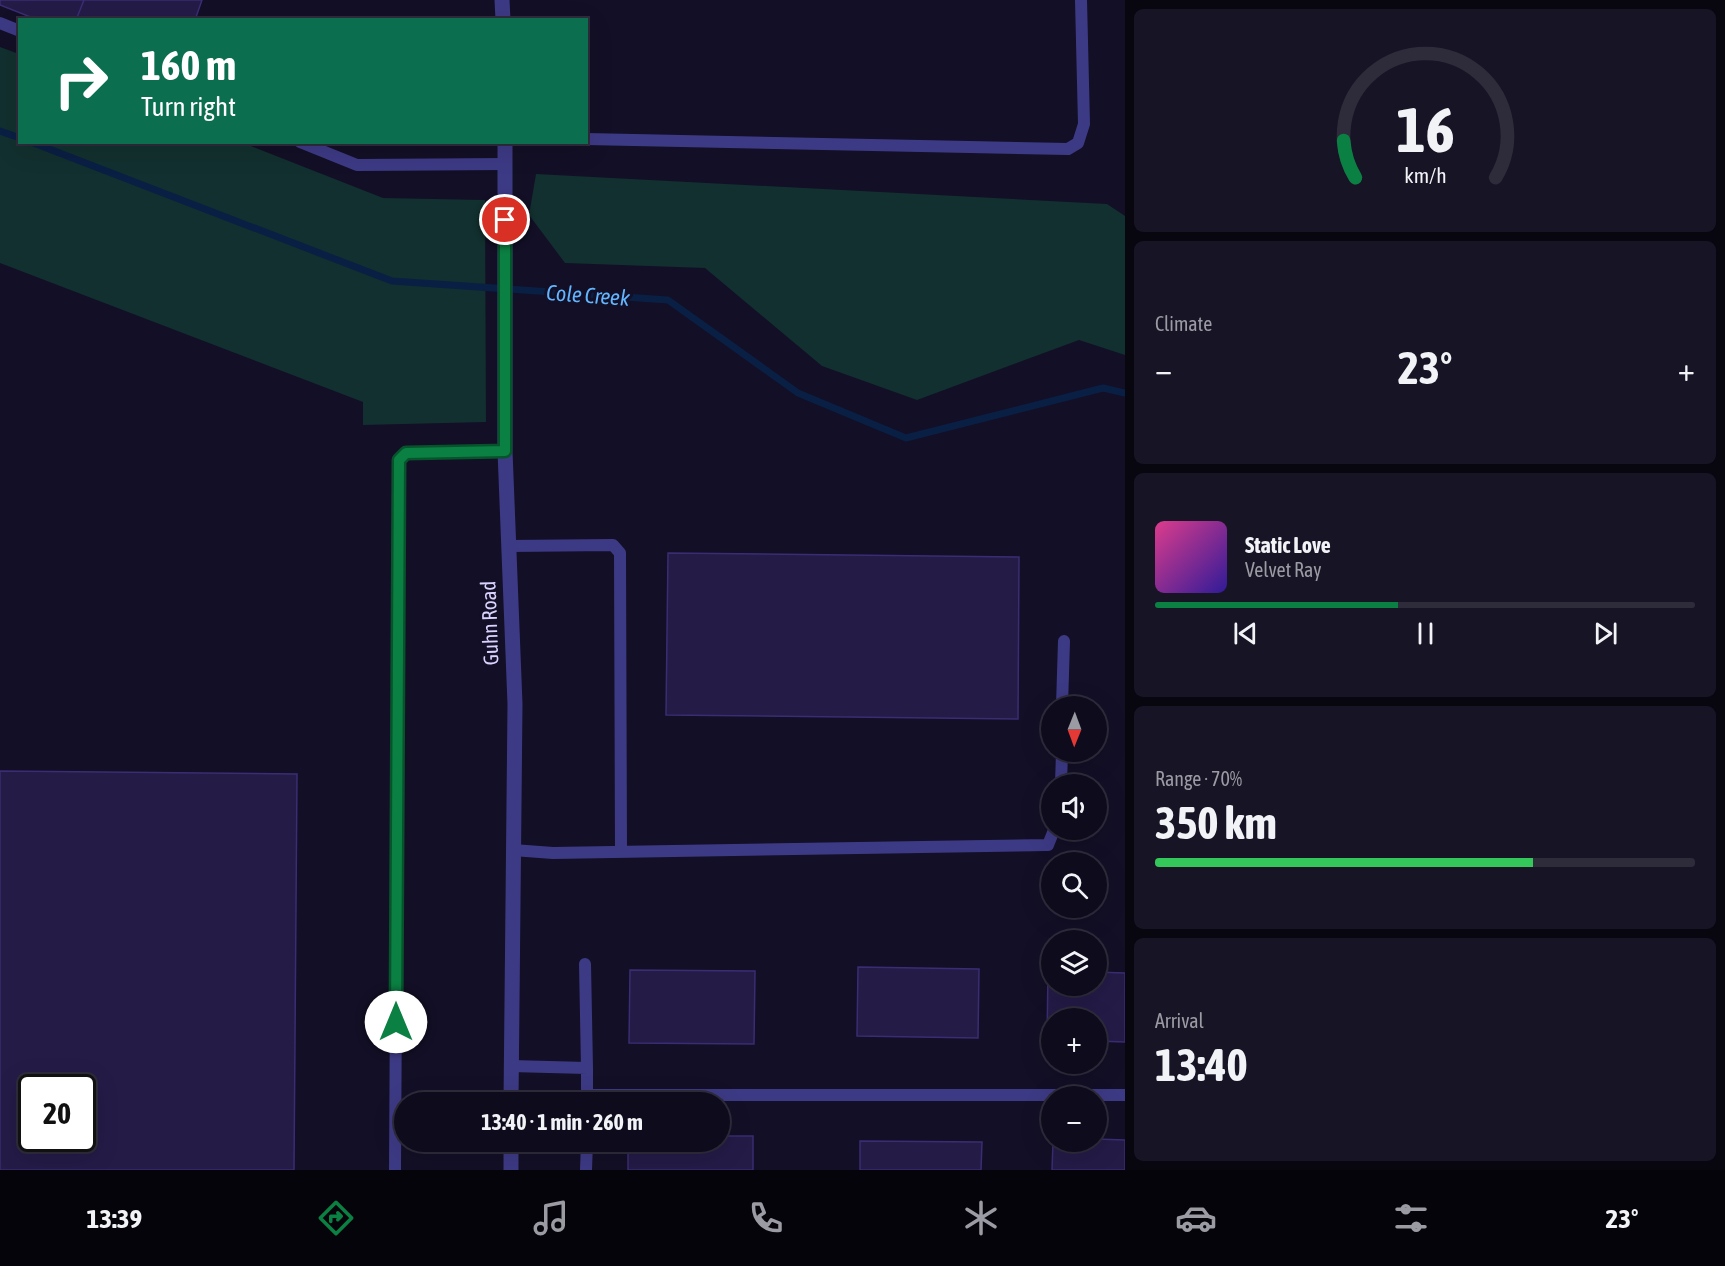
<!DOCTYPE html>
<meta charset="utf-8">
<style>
:root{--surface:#0e0b1c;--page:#171425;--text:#f1f3f6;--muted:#9b9ba3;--line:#2e2b3b;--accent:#0b8043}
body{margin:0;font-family:"Asap Condensed",sans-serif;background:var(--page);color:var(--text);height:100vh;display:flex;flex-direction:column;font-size:22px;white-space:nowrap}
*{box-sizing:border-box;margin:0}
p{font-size:20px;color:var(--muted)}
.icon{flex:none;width:33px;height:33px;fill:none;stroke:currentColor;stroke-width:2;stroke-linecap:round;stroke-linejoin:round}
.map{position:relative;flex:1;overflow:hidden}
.side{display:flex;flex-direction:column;gap:9px;padding:9px;background:#08060f;width:600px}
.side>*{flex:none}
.guide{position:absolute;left:18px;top:18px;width:570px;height:126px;border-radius:0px;box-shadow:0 6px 24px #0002,0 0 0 2px var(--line);background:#0b6e4f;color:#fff;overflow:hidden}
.needle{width:39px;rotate:181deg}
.tools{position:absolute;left:1041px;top:696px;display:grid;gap:12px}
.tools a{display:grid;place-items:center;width:66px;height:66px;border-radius:50%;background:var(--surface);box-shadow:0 6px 24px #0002,0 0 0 2px var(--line);font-size:30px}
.speed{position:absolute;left:18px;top:1074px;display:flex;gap:12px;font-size:30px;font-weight:700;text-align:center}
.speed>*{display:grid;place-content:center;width:78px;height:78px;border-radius:50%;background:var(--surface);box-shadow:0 6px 24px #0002,0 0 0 2px var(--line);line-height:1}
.speed .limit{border:3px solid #111;border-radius:9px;background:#fff;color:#111}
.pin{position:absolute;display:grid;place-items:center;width:51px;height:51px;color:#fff;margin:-26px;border:3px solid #fff;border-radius:50%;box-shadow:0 2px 6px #0007}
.me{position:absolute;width:66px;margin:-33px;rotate:0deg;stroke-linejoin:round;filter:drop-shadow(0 0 4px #0008)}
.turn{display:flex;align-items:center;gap:21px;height:126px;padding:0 24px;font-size:27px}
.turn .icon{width:78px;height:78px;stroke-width:2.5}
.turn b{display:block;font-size:42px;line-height:51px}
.big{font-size:45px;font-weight:700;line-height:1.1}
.side .tile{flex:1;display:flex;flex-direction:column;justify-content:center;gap:9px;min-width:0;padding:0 21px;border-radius:9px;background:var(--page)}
.side .dial{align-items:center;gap:0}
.dial svg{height:156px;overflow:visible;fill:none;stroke:var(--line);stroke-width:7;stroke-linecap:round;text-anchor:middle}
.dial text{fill:var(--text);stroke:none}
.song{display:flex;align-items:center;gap:18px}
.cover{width:72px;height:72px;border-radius:9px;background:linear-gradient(135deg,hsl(330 70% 55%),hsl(250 70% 35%))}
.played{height:6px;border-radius:3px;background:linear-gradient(90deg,var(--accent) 45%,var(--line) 45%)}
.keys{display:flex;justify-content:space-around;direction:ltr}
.heat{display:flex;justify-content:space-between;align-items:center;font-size:33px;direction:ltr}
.charge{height:9px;border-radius:4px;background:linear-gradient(90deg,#34c759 70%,var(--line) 0)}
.trip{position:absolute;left:394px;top:1092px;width:336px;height:60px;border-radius:30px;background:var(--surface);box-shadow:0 6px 24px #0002,0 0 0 2px var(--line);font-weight:700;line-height:60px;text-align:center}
.dock{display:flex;height:96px;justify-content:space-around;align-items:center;background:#06040b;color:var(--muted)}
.dock .icon{width:42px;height:42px}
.dock .active{color:var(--accent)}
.dock b{font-size:27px;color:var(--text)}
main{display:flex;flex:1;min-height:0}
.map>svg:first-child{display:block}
.green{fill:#12302f}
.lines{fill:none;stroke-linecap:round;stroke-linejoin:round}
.stream{stroke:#0a1f44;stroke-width:7}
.building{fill:#241b47;stroke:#3b2d73;stroke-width:1.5;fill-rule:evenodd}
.service{stroke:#3d3a85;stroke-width:12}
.tertiary{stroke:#3d3a85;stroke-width:15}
.route-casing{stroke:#07532c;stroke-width:15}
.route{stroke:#0b8043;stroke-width:10}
.labels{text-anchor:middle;stroke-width:6;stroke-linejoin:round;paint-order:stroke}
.street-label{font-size:21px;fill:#d9d4ff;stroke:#130f26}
.water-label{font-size:22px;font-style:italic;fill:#62b6ff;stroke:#130f26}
</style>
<main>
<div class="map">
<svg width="1125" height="1170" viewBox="0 0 1125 1170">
<rect width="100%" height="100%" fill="#130f26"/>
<path class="green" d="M0 47 19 54 20 142 243 143 383 198 485 200 486 422 363 425V402L0 263Z
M536 174 1107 204 1125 216V355L1079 340 917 400 822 366 705 268 565 263 529 215Z"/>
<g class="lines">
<path class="stream" d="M0 131 20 138
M31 142 392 281 668 300 798 393 906 438 1103 388 1125 393"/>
</g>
<path class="building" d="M0 0H84L76 20H38L0 5Z
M84 0H202L195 20H76Z
M668 553 1019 557 1018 719 666 715Z
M0 771 297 774 294 1170H0ZM32 1088H82V1138H32Z
M858 967 979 969 978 1038 857 1036Z
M630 970 755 971 754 1044 629 1043Z
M1048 971H1052V986H1096V972L1125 973V1042L1096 1041V1018H1052V1041H1047Z
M720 1136H753V1170H628V1142H720Z
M1096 1139 1125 1140V1170H1052L1053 1142H1096Z
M860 1141 982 1142 981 1170H860Z"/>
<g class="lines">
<path class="service" d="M0 23 20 31
M586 139 1068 149 1078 143 1084 124 1081 0
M300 142 357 165 506 164
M508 546 613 545 620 553 621 852
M1062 706 1064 641
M1061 784 1062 752
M513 850 553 853 1048 845 1054 830
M585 964 587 1068
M511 1066 587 1068V1101
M588 1095H1125
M395 1170 399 460 406 453 505 451
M586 1170 587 1142"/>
<path class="tertiary" d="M502 0 503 20
M505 142V451L515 704 511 1102
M511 1170V1142"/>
</g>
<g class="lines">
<g class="route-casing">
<path id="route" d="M396 1022 399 460 406 453 505 451V220"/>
</g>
<use href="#route" class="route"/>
</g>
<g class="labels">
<g class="street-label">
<text transform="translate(490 623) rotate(-92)" y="7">Guhn Road</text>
</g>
<g class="water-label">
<text transform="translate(588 295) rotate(4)" y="8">Cole Creek</text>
</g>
</g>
</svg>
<div class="tools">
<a><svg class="needle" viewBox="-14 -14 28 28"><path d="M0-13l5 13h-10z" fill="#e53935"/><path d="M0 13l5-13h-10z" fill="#9b9ba3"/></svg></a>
<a><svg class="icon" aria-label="sound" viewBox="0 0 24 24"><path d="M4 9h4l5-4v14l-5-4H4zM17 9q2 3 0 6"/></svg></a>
<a><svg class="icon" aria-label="search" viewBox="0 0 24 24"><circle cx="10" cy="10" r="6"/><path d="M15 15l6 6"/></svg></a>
<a><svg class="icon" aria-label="layers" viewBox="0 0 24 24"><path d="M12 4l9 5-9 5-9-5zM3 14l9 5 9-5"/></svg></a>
<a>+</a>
<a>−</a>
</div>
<div class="speed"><div class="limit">20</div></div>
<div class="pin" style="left:505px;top:220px;background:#d93025"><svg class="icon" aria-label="arrive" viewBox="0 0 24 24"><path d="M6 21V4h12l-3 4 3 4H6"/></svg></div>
<svg class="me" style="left:396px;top:1022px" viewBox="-20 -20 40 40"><circle r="19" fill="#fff"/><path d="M0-13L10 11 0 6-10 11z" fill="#0b8043"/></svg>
<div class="trip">13:40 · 1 min · 260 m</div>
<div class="guide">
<div class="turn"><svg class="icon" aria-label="right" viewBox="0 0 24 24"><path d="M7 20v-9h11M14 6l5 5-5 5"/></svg><div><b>160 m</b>Turn right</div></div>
</div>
</div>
<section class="side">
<div class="tile dial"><svg viewBox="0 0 100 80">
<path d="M14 69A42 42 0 1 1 86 69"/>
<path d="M14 69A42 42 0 0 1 8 50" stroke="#0b8043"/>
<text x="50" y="56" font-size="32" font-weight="700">16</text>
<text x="50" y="72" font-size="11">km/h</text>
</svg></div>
<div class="tile"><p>Climate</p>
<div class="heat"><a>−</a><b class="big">23°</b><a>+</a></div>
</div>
<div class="tile">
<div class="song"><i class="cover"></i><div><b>Static Love</b><p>Velvet Ray</p></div></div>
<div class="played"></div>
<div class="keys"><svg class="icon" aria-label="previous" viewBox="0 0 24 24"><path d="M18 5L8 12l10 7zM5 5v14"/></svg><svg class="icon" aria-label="pause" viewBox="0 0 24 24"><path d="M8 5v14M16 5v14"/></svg><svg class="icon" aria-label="next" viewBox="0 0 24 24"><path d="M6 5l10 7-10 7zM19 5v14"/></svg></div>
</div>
<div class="tile"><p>Range · 70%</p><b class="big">350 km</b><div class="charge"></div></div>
<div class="tile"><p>Arrival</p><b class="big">13:40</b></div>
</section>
</main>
<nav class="dock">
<b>13:39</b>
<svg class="icon active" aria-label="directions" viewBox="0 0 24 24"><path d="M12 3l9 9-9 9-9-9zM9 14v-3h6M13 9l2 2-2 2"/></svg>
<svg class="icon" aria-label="music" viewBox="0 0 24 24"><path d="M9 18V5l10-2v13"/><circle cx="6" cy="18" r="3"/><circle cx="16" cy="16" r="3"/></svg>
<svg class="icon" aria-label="phone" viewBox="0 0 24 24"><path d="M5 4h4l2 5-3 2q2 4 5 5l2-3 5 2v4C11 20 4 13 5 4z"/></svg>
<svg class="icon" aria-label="climate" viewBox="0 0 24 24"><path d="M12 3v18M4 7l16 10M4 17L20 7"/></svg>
<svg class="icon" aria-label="car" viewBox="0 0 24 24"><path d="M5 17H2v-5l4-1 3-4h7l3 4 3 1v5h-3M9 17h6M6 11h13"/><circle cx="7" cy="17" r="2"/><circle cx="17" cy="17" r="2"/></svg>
<svg class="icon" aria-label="filters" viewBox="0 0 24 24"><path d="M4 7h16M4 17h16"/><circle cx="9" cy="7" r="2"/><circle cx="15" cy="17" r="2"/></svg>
<b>23°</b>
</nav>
